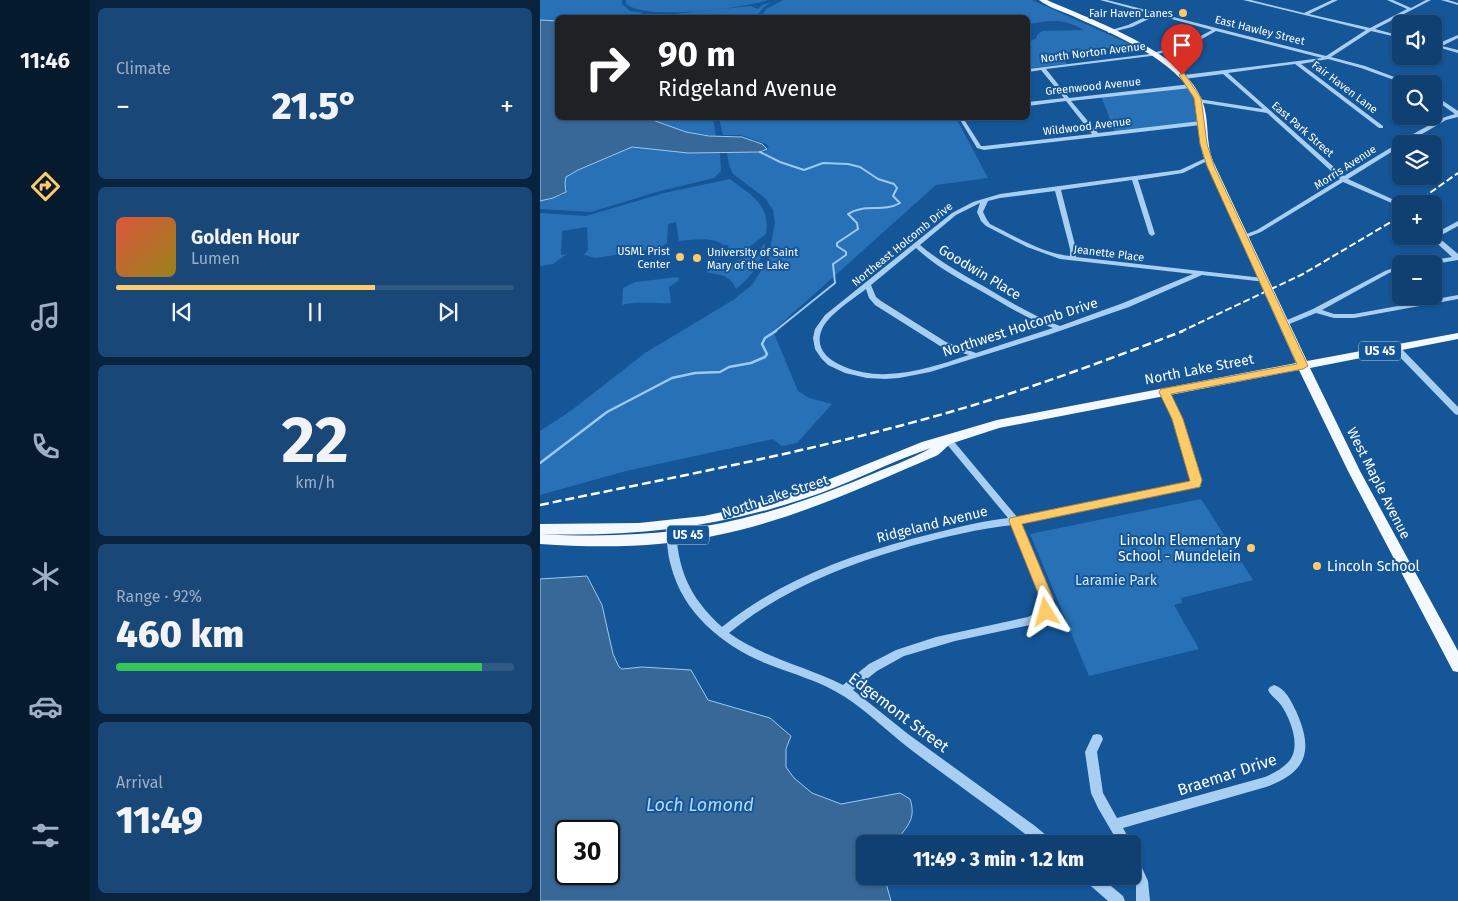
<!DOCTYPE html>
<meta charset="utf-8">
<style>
:root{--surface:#104072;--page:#194777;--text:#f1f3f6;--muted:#9cafc4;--line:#305984;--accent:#ffcb69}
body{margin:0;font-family:"Fira Sans",sans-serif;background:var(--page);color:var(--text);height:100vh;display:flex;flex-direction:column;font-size:19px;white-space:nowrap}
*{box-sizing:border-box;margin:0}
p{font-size:16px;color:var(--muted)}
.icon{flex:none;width:28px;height:28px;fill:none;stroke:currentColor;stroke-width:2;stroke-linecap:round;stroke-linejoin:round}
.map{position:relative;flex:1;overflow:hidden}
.panel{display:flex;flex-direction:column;gap:8px;padding:8px;background:#09233f;width:450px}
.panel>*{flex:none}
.hud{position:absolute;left:15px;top:15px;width:475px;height:105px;border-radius:8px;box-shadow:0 1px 4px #0004,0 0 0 1px var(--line);background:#202124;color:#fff;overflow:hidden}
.buttons{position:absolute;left:852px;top:15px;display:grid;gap:10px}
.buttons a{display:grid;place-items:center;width:50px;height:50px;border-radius:8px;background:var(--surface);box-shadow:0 1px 4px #0004,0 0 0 1px var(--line);font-size:25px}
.speed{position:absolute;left:15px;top:820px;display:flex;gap:10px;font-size:25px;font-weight:700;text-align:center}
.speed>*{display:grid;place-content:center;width:65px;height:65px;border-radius:50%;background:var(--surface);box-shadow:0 1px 4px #0004,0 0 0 1px var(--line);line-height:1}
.speed .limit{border:2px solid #111;border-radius:8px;background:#fff;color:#111}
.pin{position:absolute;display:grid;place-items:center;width:42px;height:42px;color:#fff;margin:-51px -21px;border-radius:50% 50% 50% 0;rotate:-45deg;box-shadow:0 0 5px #0007}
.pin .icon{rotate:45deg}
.me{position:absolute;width:55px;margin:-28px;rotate:352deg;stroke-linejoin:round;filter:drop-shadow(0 0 4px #0008)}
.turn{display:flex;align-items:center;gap:18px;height:105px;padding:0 20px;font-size:22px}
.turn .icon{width:65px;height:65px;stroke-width:2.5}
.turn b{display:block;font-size:35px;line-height:42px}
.big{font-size:38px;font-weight:800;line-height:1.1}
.panel .tile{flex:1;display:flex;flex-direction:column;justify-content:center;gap:8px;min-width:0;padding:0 18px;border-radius:8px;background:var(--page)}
.panel .dial{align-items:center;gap:0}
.dial b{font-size:65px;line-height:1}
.song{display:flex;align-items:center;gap:15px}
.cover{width:60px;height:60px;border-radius:8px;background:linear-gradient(135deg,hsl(10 70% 55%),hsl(50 70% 35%))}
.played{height:5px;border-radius:2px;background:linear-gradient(90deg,var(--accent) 65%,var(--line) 65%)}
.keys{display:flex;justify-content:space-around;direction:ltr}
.heat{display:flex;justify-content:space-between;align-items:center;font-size:28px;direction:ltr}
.charge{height:8px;border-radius:4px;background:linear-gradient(90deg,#34c759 92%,var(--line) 0)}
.trip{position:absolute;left:316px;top:835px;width:285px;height:50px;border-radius:8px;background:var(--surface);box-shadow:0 1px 4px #0004,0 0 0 1px var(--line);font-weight:800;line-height:50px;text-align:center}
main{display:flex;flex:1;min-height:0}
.tabs{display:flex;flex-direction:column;width:90px;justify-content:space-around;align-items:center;background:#061a2e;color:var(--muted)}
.tabs .icon{width:35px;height:35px}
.tabs .on{color:var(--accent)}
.tabs b{font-size:22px;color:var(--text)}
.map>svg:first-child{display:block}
.green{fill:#2871b6}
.water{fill:#386897;stroke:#9acaf5;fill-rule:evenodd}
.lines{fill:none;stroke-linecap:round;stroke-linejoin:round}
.stream-far1{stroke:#9acaf5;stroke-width:2}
.stream{stroke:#9acaf5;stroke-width:2.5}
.minor{fill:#a8cef2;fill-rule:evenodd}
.major{fill:#f3f9ff;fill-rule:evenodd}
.rail-far1{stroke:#fff;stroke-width:2;stroke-dasharray:7 3;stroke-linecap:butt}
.rail{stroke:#fff;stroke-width:2.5;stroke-dasharray:9 4;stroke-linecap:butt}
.route{fill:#ffcb69;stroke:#a68444}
.poi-dot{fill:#ffcb69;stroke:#155698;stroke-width:2}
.labels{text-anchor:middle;stroke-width:4;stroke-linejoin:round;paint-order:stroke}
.far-poi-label{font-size:11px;fill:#fff;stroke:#155698;text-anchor:end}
.far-street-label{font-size:11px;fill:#fff;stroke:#155698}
.shield{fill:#155698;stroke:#b9cce0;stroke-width:1}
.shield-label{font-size:12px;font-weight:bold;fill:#fff}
.street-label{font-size:14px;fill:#fff;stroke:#155698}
.poi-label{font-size:14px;fill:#fff;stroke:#155698;text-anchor:end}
.park-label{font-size:14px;fill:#d0e7fd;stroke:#155698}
.near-street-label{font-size:16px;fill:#fff;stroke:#155698}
.near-water-label{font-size:18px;font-style:italic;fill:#b4d8f9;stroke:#155698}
</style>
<main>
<nav class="tabs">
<b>11:46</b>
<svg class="icon on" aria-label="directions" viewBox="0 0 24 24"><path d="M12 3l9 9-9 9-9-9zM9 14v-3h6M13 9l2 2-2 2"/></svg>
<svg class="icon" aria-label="music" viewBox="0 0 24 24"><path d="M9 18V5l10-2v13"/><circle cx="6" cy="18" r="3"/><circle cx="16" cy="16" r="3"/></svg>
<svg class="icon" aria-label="phone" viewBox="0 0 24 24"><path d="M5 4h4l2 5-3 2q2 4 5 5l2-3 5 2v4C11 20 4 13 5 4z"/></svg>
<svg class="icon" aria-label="climate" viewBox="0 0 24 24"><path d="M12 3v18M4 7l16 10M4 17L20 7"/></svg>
<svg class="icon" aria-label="car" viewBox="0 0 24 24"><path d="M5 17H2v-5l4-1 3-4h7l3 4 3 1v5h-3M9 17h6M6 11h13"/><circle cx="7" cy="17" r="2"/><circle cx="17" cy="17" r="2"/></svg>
<svg class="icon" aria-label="filters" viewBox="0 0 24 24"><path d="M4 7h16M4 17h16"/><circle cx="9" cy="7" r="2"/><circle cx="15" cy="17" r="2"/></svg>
</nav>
<section class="panel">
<div class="tile"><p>Climate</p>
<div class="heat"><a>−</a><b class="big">21.5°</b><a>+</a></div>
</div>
<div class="tile">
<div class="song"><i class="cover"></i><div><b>Golden Hour</b><p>Lumen</p></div></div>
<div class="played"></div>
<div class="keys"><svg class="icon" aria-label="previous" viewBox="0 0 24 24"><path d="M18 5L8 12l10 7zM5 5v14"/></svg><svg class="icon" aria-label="pause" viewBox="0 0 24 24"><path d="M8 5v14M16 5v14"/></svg><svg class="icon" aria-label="next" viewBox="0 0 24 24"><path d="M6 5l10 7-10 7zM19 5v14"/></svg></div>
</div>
<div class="tile dial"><b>22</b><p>km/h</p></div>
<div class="tile"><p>Range · 92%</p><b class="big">460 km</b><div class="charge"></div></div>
<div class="tile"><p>Arrival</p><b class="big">11:49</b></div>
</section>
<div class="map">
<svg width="918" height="901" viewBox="0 0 918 901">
<rect width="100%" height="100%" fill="#155698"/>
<path class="green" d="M0 0H82V4L90 11 104 13 88 17 18 18 17 21 0 20Z
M86 0H228C202 8 106 21 86 4Z
M243 0H492L590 44 546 52H517L527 64 488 68V51L492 48 488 42 497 38V35L502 31 544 30C523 18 511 20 488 24V18L221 17 226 9Z
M231 2 222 9 216 17 160 18 134 14 211 6 218 9 222 5Z
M642 87C659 91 659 105 661 120L651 123 575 132 561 96Z
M107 118H173L176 136 146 132Z
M179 118H416L448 178 396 185 233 331 258 391 269 398 292 404 257 443 242 446 233 439 86 471 0 495V431L32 410 105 353 193 300 212 285 228 259 235 223 233 210 225 198 193 174 189 165 187 153 224 152 229 147 226 144 201 135H183Z
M92 147 148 153 180 152 181 171 174 178 120 191 51 212 0 209V201L23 195 27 189 25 183 26 177 38 170Z
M190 179C211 195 231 205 226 234L200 254 185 258 184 255 189 251 188 245H183C174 236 151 240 139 241L136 222 128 224 127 243 119 248 56 258 44 255 48 250 47 227 22 231 21 255 27 254 13 264 0 266V213L46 216 124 193Z
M224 243 225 246C220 264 211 277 196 289 190 274 179 275 165 272L204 258 217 257Z
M138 277 139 280 129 287 131 303C116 304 95 301 82 305L83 288 95 282Z
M661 499 713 580 641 598 642 603 634 605 659 649 549 676 490 534Z"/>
<path class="water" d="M0 20 17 21 18 118H107L146 132 169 136 202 137 222 144 227 149 220 152 148 153 92 147 38 170 26 177 25 183 26 192 13 198 0 201Z
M47 576 62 605 73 654 79 667 82 669 102 667 151 670 168 700 230 718 251 736 246 749V767L254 778 272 793 301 804 360 793 370 799C377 820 366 828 353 844H325V876H344L351 901H0V579ZM26 831H69V874H26Z"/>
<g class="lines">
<path class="stream-far1" d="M220 152 240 162 264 170 283 163 308 164 320 167 338 179 354 184 357 188 353 196 360 203C343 213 325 203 308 214L317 223 318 229 297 243V246L306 252V255L293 264 295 283 234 332"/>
<path class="stream" d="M0 463 67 412 132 378 155 373 180 372 189 367 211 363 225 357 227 354 222 344 225 338 236 331"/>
<path class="minor" d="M560 0H567L786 56 826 30 703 0H711L764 13 792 0H798L769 14 830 28 867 9 847 0H853L871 8 886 0H891L835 29 861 36V38L831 31 791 57 825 66 873 84H865L821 68 788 59 761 64 843 126V128H839L755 64 688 73 804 176 875 133 902 118 915 114 894 99V95L918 111V117L906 120 865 144H861V146L808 179 863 204H861V207L803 182 721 232 703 239 701 238V236L717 230 800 179 727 113 657 102 656 101 659 99 723 109 683 74 644 79 641 77 644 75 782 58 676 31 653 44 611 56 506 69 529 98 651 84 654 86 651 88 531 101 558 133 661 121 664 123 661 125 444 150 437 148 419 118H423L441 146H444L552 134 526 101 488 106V102L524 98 501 70 488 72V69L610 54 649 42 672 30 617 15 592 27 568 33V31L588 25 612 14Z
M901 0H908L918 3V5Z
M918 35V38L902 46 918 50V53L894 46V44H897Z
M666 158 671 159 643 173 598 180 615 234 612 236 609 234 592 180 521 190 536 249V257L723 278 727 280 726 282 662 275 589 307 508 335 390 372 359 378 345 379 327 378 305 373 288 365 281 358 275 349 273 338 275 329 285 315 412 213 433 202 460 194 640 170ZM515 191 530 249V256C501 253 475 236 450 224L447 220 443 212 448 201 460 198ZM440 203 437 212 441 221 446 226 487 247 520 259 653 274 583 303 520 326C493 316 469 301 445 287 422 274 400 262 380 245L416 215ZM376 248C395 266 418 278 441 291 464 304 487 319 513 328L436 353 406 342 341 301 336 297 331 285ZM326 289 329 298 335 305 400 346 429 355C402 364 375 373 347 374 324 376 265 363 283 327 291 313 313 299 326 289Z
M918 221V226L898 237 918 254V260L894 264H877L880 262 912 257 889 236H894V234Z
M861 265V269L849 273 782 310 794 314H814L918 295V299L814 318H794L776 313 747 325H744L740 323 773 309 845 271Z
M853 346H859L918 407V415L915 414 853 350 852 348Z
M625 389 629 392 642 419 661 480 659 486 481 524 511 598 513 606 510 615 490 625 415 641 364 656 337 671 313 690 368 734 495 826 512 840 514 844H498C456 811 412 781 370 749 348 732 328 712 305 697 281 681 252 674 225 663 182 645 143 613 131 566 127 553 127 539 126 525L128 523H134L136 525C137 569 149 597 182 627 238 582 302 558 371 539 403 531 435 522 468 518L405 442 404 440 408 437 411 438 477 517 651 482 634 419 621 392ZM472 525 503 606 502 610 488 617 396 637 356 650 329 664 303 685C266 666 224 658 189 633 243 589 305 565 371 546 404 537 437 529 472 525Z
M734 685C746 689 751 701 756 711 774 751 767 772 726 787L583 828 592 844H579L558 808 551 793 545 752 553 735 557 734 561 735 563 739 557 752 563 793 577 818 725 777C734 773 744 768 750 760 761 745 750 718 741 705 737 699 731 696 728 690L730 687Z
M592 853 596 855 608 881 610 901H596V881L592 874Z
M543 876H559L583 896 585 901H568L544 880Z"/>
<path class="major" d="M499 0H507C552 20 644 52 662 100 670 120 665 141 673 161L767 361 918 333V339L770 368 820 471 918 651V672L913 671 808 471 759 370 459 428 410 444 398 455C326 486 255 519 178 535 119 548 59 548 0 544V534C123 541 211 525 325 477 346 468 370 460 391 448 347 463 307 485 263 499 177 528 90 537 0 534V524L99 523 164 516 196 509 270 487 382 442 457 420 756 363 665 161C657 141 662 119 655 100 639 61 573 34 537 18 525 12 509 8 499 0Z"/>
<path class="rail-far1" d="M874 204 918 173
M640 332 763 274 861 216"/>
<path class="rail" d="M0 505C149 474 301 446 447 401 513 380 578 356 643 331"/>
</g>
<path class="route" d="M642 73H644L661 98 667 144 674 166 768 366 763 369 631 394 643 419 662 480 660 487 482 524 513 598C514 605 514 609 511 616L506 618 501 616 499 612 501 606 500 598 469 521 470 518 650 481 632 419 619 392 621 389 757 364 667 166 660 144 654 98 639 75Z"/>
<g class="poi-dot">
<circle cx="643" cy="13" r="5"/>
<circle cx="140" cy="257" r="5"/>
<circle cx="157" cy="258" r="5"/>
<circle cx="711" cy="548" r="5"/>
<circle cx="777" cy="566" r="5"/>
</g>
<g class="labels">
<g class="far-poi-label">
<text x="633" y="17">Fair Haven Lanes</text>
<text x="130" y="255">USML Prist<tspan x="130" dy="13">Center</tspan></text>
<text x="167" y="256" text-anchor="start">University of Saint<tspan x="167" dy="13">Mary of the Lake</tspan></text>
</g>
<g class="far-street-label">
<text transform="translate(720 30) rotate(14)" y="4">East Hawley Street</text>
<text transform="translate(553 52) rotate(-7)" y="4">North Norton Avenue</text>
<text transform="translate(553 86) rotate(-6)" y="4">Greenwood Avenue</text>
<text transform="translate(805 87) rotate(37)" y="4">Fair Haven Lane</text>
<text transform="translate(547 126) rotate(-7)" y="4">Wildwood Avenue</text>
<text transform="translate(763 129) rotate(41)" y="4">East Park Street</text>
<text transform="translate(805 167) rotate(-33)" y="4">Morris Avenue</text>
<text transform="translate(362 244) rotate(-39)" y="4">Northeast Holcomb Drive</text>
<text transform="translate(569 253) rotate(7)" y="4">Jeanette Place</text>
</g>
<g class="shield">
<rect x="819" y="341.5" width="42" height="19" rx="4"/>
<rect x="127" y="525.5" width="42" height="19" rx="4"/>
</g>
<g class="shield-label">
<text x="840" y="355">US 45</text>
<text x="148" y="539">US 45</text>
</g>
<g class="street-label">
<text transform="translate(440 272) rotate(31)" y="5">Goodwin Place</text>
<text transform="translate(480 327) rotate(-18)" y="5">Northwest Holcomb Drive</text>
<text transform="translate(659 369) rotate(-11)" y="5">North Lake Street</text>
<text transform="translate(839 483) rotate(63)" y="5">West Maple Avenue</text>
<text transform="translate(235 496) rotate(-18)" y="5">North Lake Street</text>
<text transform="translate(392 524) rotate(-14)" y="5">Ridgeland Avenue</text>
</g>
<g class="poi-label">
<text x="701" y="545">Lincoln Elementary<tspan x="701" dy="16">School - Mundelein</tspan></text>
<text x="787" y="571" text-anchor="start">Lincoln School</text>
</g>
<g class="park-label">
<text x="576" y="585">Laramie Park</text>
</g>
<g class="near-street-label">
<text transform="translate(359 712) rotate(37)" y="6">Edgemont Street</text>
<text transform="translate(687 774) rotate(-18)" y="6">Braemar Drive</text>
</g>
<g class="near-water-label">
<text x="160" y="811">Loch Lomond</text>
</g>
</g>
</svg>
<div class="buttons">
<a><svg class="icon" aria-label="sound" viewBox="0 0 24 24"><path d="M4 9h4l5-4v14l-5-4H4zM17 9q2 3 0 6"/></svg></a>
<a><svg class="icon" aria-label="search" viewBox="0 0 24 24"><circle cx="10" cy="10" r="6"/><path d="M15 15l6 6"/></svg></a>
<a><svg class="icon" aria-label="layers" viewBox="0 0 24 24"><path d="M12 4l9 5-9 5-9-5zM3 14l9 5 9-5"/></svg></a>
<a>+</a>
<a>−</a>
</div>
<div class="speed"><div class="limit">30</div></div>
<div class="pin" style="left:642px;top:75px;background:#d93025"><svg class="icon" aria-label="arrive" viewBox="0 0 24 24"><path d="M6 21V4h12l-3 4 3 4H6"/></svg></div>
<svg class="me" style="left:506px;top:612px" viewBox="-20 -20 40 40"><path d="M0-17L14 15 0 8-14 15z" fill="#ffcb69" stroke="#fff" stroke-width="4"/></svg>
<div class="trip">11:49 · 3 min · 1.2 km</div>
<div class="hud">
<div class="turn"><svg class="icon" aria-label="right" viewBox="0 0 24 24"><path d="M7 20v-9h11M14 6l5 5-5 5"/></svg><div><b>90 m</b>Ridgeland Avenue</div></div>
</div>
</div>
</main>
